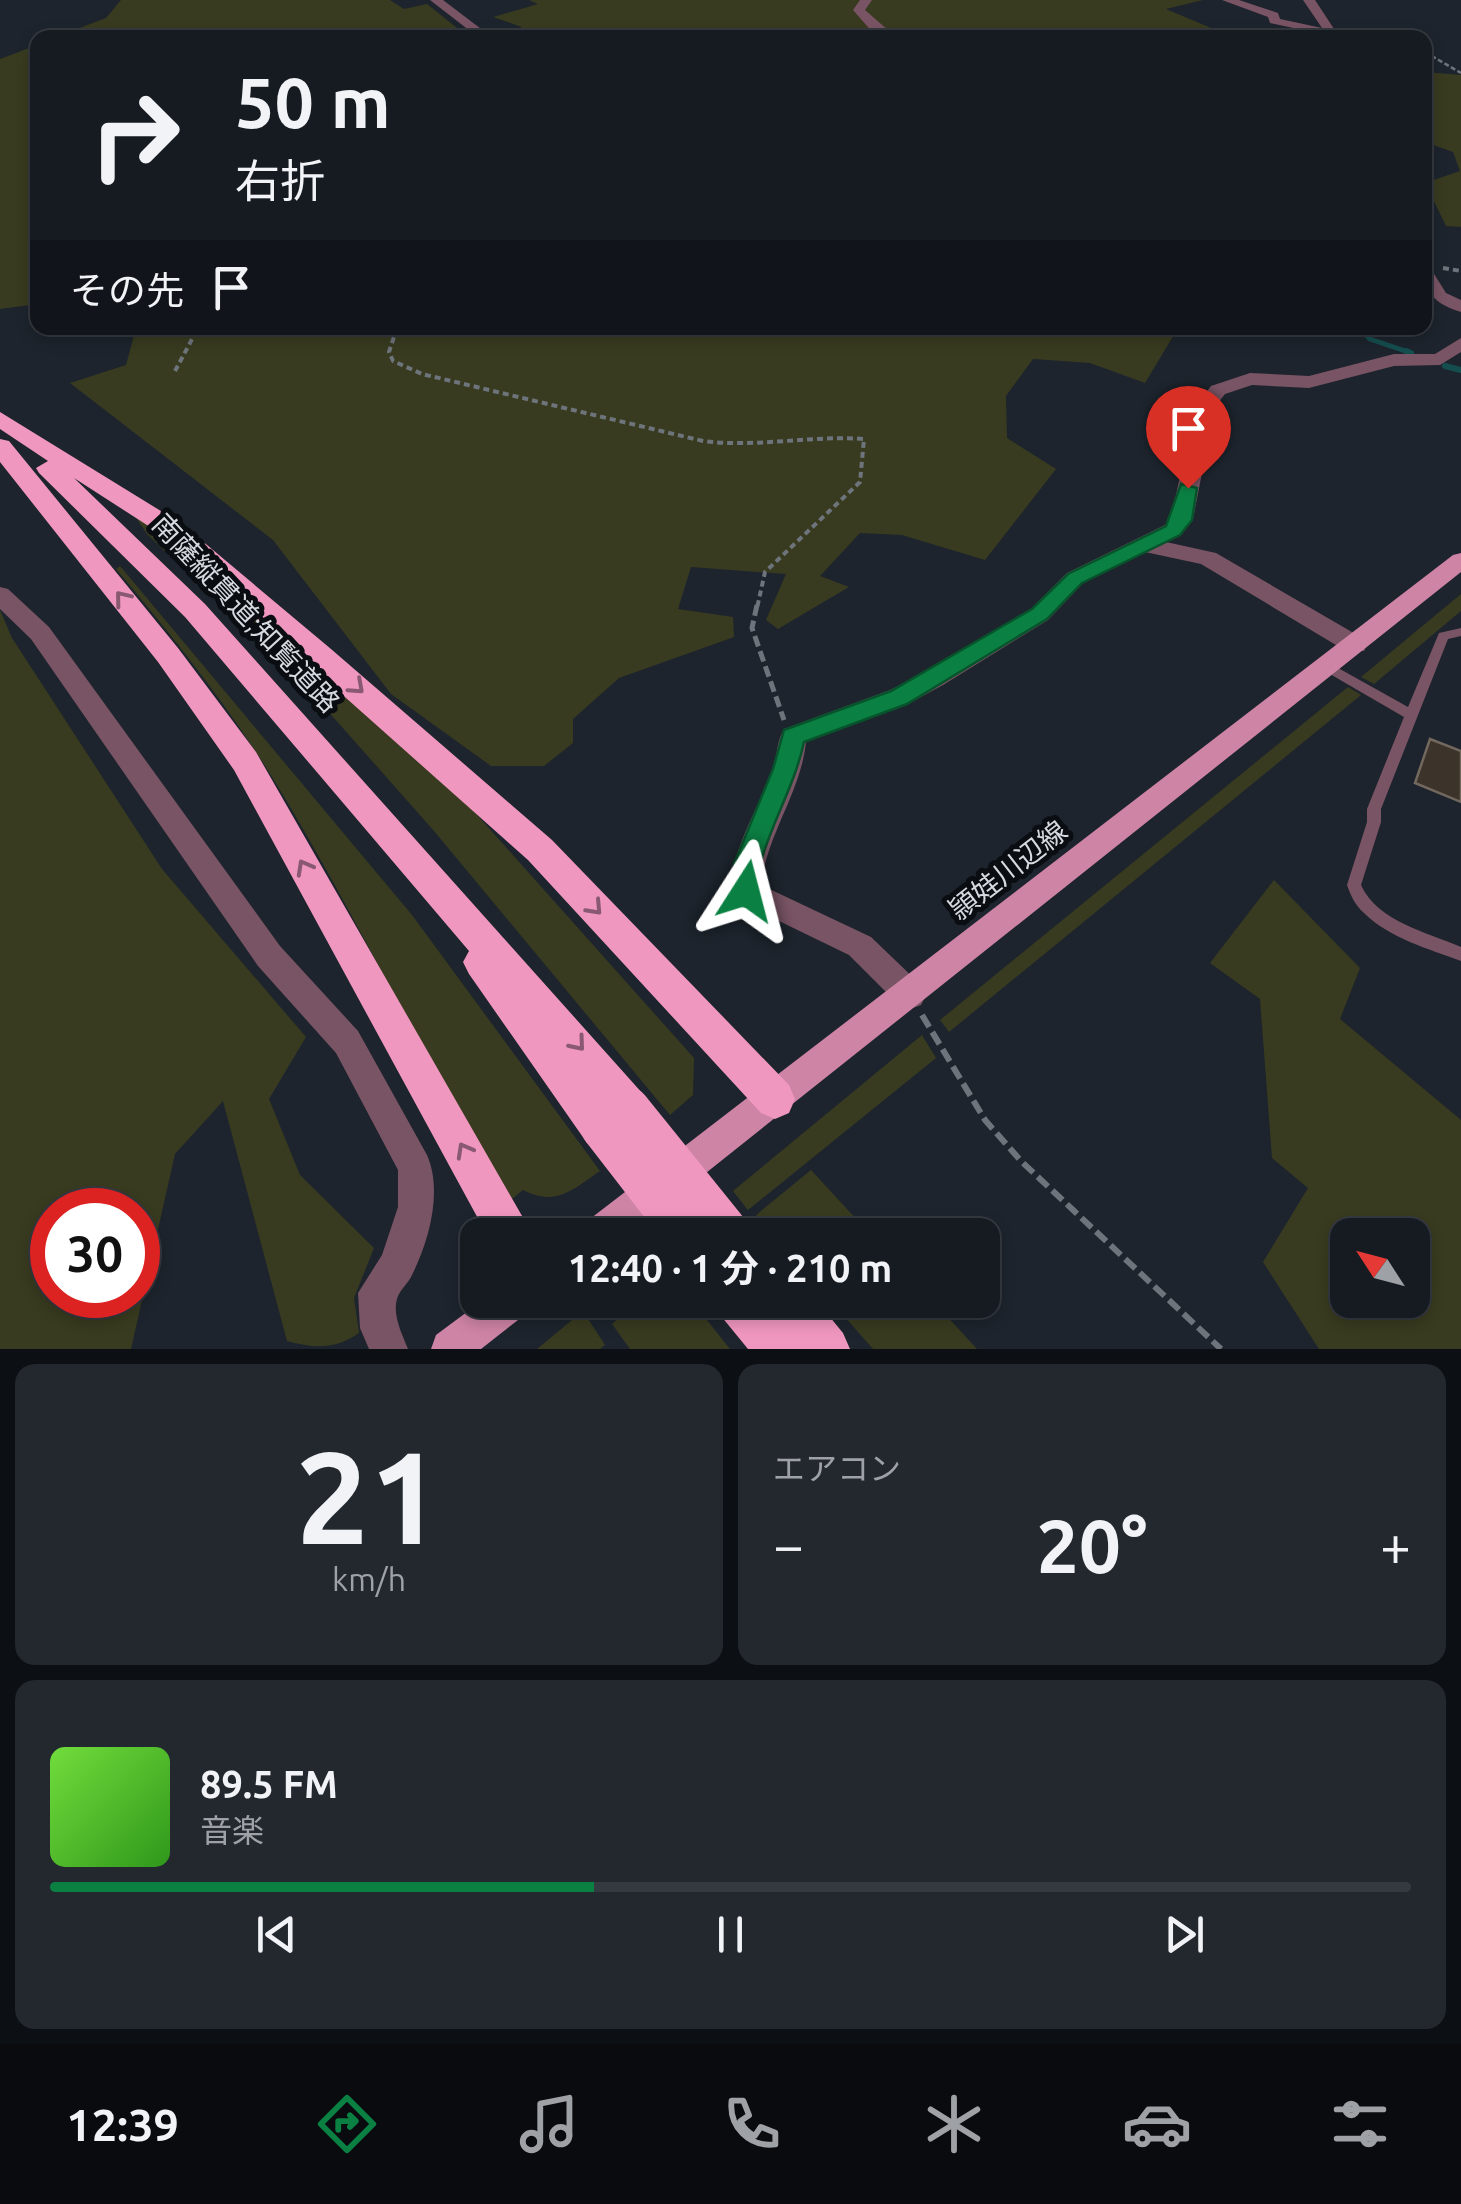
<!DOCTYPE html>
<html lang="ja">
<meta charset="utf-8">
<style>
:root{--surface:#161b22;--page:#23282f;--text:#f1f3f6;--muted:#9ea1a5;--line:#353940;--accent:#0b8043}
body{margin:0;font-family:Ubuntu,"Noto Sans JP",sans-serif;background:var(--page);color:var(--text);height:100vh;display:flex;flex-direction:column;font-size:38px;white-space:nowrap}
*{box-sizing:border-box;margin:0}
p{font-size:32px;color:var(--muted)}
.icon{flex:none;width:55px;height:55px;fill:none;stroke:currentColor;stroke-width:2;stroke-linecap:round;stroke-linejoin:round}
.map{position:relative;height:1349px;overflow:hidden}
.sheet{display:flex;flex-direction:column;gap:15px;padding:15px;background:#0c0f13;flex:1}
.sheet>*{flex:none}
.top-card{position:absolute;left:30px;top:30px;width:1402px;height:305px;border-radius:20px;box-shadow:0 5px 15px #0003,0 0 0 2px var(--line);background:#161b22;color:var(--text);overflow:hidden}
.needle{width:65px;rotate:306deg}
.controls{position:absolute;left:1330px;top:1218px;display:grid;gap:20px}
.controls a{display:grid;place-items:center;width:100px;height:100px;border-radius:20px;background:var(--surface);box-shadow:0 5px 15px #0003,0 0 0 2px var(--line);font-size:50px}
.speed{position:absolute;left:30px;top:1188px;display:flex;gap:20px;font-size:50px;font-weight:700;text-align:center}
.speed>*{display:grid;place-content:center;width:130px;height:130px;border-radius:50%;background:var(--surface);box-shadow:0 5px 15px #0003,0 0 0 2px var(--line);line-height:1}
.speed .limit{border:15px solid #d22;background:#fff;color:#111}
.pin{position:absolute;display:grid;place-items:center;width:85px;height:85px;color:#fff;margin:-102px -42px;border-radius:50% 50% 50% 0;rotate:-45deg;box-shadow:0 0 10px #0007}
.pin .icon{rotate:45deg}
.me{position:absolute;width:110px;margin:-55px;rotate:9deg;stroke-linejoin:round;filter:drop-shadow(0 0 8px #0008)}
.turn{display:flex;align-items:center;gap:35px;height:210px;padding:0 40px;font-size:45px}
.turn .icon{width:130px;height:130px;stroke-width:2.5}
.turn b{display:block;font-size:70px;line-height:85px}
.then{display:flex;align-items:center;height:95px;padding:0 40px;background:#0003;gap:20px;font-size:38px}
.big{font-size:75px;font-weight:700;line-height:1.1}
.sheet .card{flex:1;display:flex;flex-direction:column;justify-content:center;gap:15px;min-width:0;padding:0 35px;border-radius:20px;background:var(--page)}
.sheet .dial{align-items:center;gap:0}
.dial b{font-size:130px;line-height:1}
.song{display:flex;align-items:center;gap:30px}
.cover{width:120px;height:120px;border-radius:15px;background:linear-gradient(135deg,hsl(100 70% 55%),hsl(110 70% 35%))}
.played{height:10px;border-radius:5px;background:linear-gradient(90deg,var(--accent) 40%,var(--line) 40%)}
.keys{display:flex;justify-content:space-around;direction:ltr}
.heat{display:flex;justify-content:space-between;align-items:center;font-size:55px;direction:ltr}
.sheet .tiles{flex:1;display:grid;gap:15px;grid-template-columns:1fr 1fr}
.card:last-child{grid-column:span 2}
.trip{position:absolute;left:460px;top:1218px;width:540px;height:100px;border-radius:20px;background:var(--surface);box-shadow:0 5px 15px #0003,0 0 0 2px var(--line);font-weight:700;line-height:100px;text-align:center}
.tabs{display:flex;height:160px;justify-content:space-around;align-items:center;background:#090b0e;color:var(--muted)}
.tabs .icon{width:70px;height:70px}
.tabs .active{color:var(--accent)}
.tabs b{font-size:45px;color:var(--text)}
.map>svg:first-child{display:block}
.green{fill:#383b1f;fill-rule:evenodd}
.lines{fill:none;stroke-linecap:round;stroke-linejoin:round}
.stream-far1{stroke:#154e4f;stroke-width:5}
.stream{stroke:#154e4f;stroke-width:6}
.building{fill:#3c332a;stroke:#72685e;stroke-width:2.5}
.path-far3{stroke:#6e747b;stroke-width:2.5;stroke-dasharray:5 2.5;stroke-linecap:butt}
.path-far2{stroke:#6e747b;stroke-width:4;stroke-dasharray:6 4;stroke-linecap:butt}
.path-far1{stroke:#6e747b;stroke-width:5;stroke-dasharray:11 5;stroke-linecap:butt}
.path{stroke:#6e747b;stroke-width:6;stroke-dasharray:14 6;stroke-linecap:butt}
.lane{fill:#795464;fill-rule:evenodd}
.street{fill:#795464;fill-rule:evenodd}
.primary{fill:#ce84a5;fill-rule:evenodd}
.highway{fill:#f097bf;fill-rule:evenodd}
.highway-bridge{stroke:#f097bf;stroke-width:41}
.oneway{stroke:#885971}
.route{fill:#0b8043;stroke:#07532c;stroke-width:2.5}
.labels{text-anchor:middle;stroke-width:10;stroke-linejoin:round;paint-order:stroke}
.street-label{font-size:28px;fill:#d6dae0;stroke:#0a0d11}
</style>
<div class="map">
<svg width="1461" height="1349" viewBox="0 0 1461 1349">
<rect width="100%" height="100%" fill="#1d242d"/>
<path class="green" d="M121 0H390L404 9 427 4 467 36 56 37 106 18Z
M529 0H1203L1166 9 1216 30 1196 38H533L512 31 522 27 493 17 538 4Z
M37 45V304L0 309V59Z
M1425 72 1461 75V227L1446 226 1425 183 1460 171 1453 152 1425 142Z
M136 328H1178L1145 383 1090 363 1033 359 1006 396 1007 438 1056 469 985 560 902 535 860 533 820 576 849 587 778 629 766 620 786 574 691 567 678 609 733 617 734 637 619 678 573 719V743L544 766H491L391 694 273 540 70 383 126 365Z
M133 513 167 536 471 808 694 1058 693 1095 670 1115 434 831 304 684 147 534Z
M120 566 412 915 600 1171C572 1190 556 1207 523 1190L512 1199C422 1060 354 908 267 769 222 698 169 632 116 569Z
M1461 594V611L1374 684 1361 677Z
M0 610 12 638 162 869 306 1037 269 1099 300 1175 374 1248 354 1298 359 1333C336 1349 316 1349 287 1341L223 1101 175 1154 131 1349H0ZM52 1210H138V1295H52Z
M1348 687 1361 695 949 1032 940 1020Z
M1274 880 1360 968 1340 1019 1461 1120V1349H1319L1263 1262 1308 1188 1272 1158 1260 999 1210 963ZM1348 1235H1412V1300H1348Z
M922 1035 936 1058 748 1210 733 1191Z
M811 1170 871 1235H773L756 1215Z
M639 1300H691L730 1349H630L612 1324Z
M830 1300H932L977 1349H873Z
M583 1311 605 1345 600 1349H537Z"/>
<g class="lines">
<path class="stream-far1" d="M1360 328 1370 339 1411 353"/>
<path class="stream" d="M1406 351 1411 353
M1445 366 1461 370"/>
</g>
<path class="building" d="M1430 739 1461 751V802L1415 783Z"/>
<g class="lines">
<path class="path-far3" d="M1425 52 1461 73"/>
<path class="path-far2" d="M1443 268 1461 271
M397 328 389 352 393 361 422 374 703 441C757 448 810 435 864 439L860 482 765 572 757 608
M175 371 198 328"/>
<path class="path-far1" d="M757 605 752 628 784 720"/>
<path class="path" d="M922 1015 985 1120 1022 1162 1221 1349"/>
<path class="lane" d="M1461 628V636L1448 639 1381 809V822L1361 885C1378 922 1427 932 1461 947V961C1429 949 1389 938 1364 913 1355 905 1351 896 1347 885L1367 822V809L1404 717 1323 670 1321 667 1323 664H1331L1408 707 1439 633Z"/>
<path class="street" d="M430 0H443L493 38H479Z
M860 0H872L865 10 897 38 874 34 853 10Z
M1222 0H1239L1278 13 1280 19 1322 28 1303 0H1315L1340 38 1270 23 1268 17Z
M1425 268 1431 269 1446 293 1461 300V312C1436 304 1425 295 1425 268Z
M1461 338V352L1440 365 1394 366 1309 388 1252 385 1225 394 1215 407 1193 519 1181 535 1166 542 1216 553 1364 639 1367 645 1364 651H1346L1201 564 1145 552 1083 583 1048 620 943 685 908 704 806 742C801 792 767 834 761 885L871 937 921 985 926 995 921 1005 910 1009 899 1005 849 955 736 900C720 868 760 805 772 774 777 760 776 742 784 729L890 690 925 673 1032 608 1067 573 1165 525 1171 518 1195 407 1211 386 1250 373 1309 376 1394 354H1435Z
M0 587 8 589 49 627 280 946 358 1031 427 1155C443 1191 429 1242 411 1277 408 1283 401 1289 398 1296 391 1313 402 1334 408 1349H369L360 1328 358 1293 382 1255 398 1207V1170L336 1053 258 966 31 639 0 609Z"/>
<path class="primary" d="M1461 553V572L628 1235H581L586 1222 1453 555Z
M483 1300H533L527 1313 481 1349H431L436 1335Z"/>
<path class="highway" d="M0 412 182 524 331 649 552 840 789 1085 795 1099 789 1113 775 1119 761 1113 528 860 164 536 74 478 205 604 643 1094 649 1108 643 1122 629 1128 621 1124 617 1143 602 1149 587 1143 469 974 463 962 469 951 185 617 39 473 36 468 48 461 0 429Z
M0 439 9 441 178 648 256 752 533 1235H487L234 770 158 662 0 462Z
M714 1300H816L843 1333 850 1349H748L721 1316Z"/>
<path class="highway-bridge" d="M629 1108 725 1227
M602 1129 684 1235"/>
</g>
<defs><path id="oneway-chevron" d="M-2-3.5L2.5 0L-2 3.5" fill="none" stroke-width="1.6" stroke-linecap="round" stroke-linejoin="round" transform="scale(2.5)"/></defs>
<g class="oneway">
<use href="#oneway-chevron" transform="translate(122 598) rotate(-129)"/>
<use href="#oneway-chevron" transform="translate(357 687) rotate(42)"/>
<use href="#oneway-chevron" transform="translate(304 867) rotate(-119)"/>
<use href="#oneway-chevron" transform="translate(595 908) rotate(47)"/>
<use href="#oneway-chevron" transform="translate(578 1044) rotate(50)"/>
<use href="#oneway-chevron" transform="translate(464 1150) rotate(-119)"/>
</g>
<path class="route" d="M1181 484 1197 488 1192 520 1180 535 1082 583 1047 619 907 704 804 742C795 784 773 820 761 861 757 874 762 887 756 899H737L734 864 773 769 784 730 891 691 1032 609 1068 574 1166 526Z"/>
<g class="labels">
<g class="street-label">
<text transform="translate(246 613) rotate(47)" y="10">南薩縦貫道;知覧道路</text>
<text transform="translate(1008 870) rotate(-38)" y="10">頴娃川辺線</text>
</g>
</g>
</svg>
<div class="controls">
<a><svg class="needle" viewBox="-14 -14 28 28"><path d="M0-13l5 13h-10z" fill="#e53935"/><path d="M0 13l5-13h-10z" fill="#9ea1a5"/></svg></a>
</div>
<div class="speed"><div class="limit">30</div></div>
<div class="pin" style="left:1188px;top:488px;background:#d93025"><svg class="icon" aria-label="arrive" viewBox="0 0 24 24"><path d="M6 21V4h12l-3 4 3 4H6"/></svg></div>
<svg class="me" style="left:746px;top:891px" viewBox="-20 -20 40 40"><path d="M0-17L14 15 0 8-14 15z" fill="#0b8043" stroke="#fff" stroke-width="4"/></svg>
<div class="trip">12:40 · 1 分 · 210 m</div>
<div class="top-card">
<div class="turn"><svg class="icon" aria-label="right" viewBox="0 0 24 24"><path d="M7 20v-9h11M14 6l5 5-5 5"/></svg><div><b>50 m</b>右折</div></div>
<div class="then">その先<svg class="icon" aria-label="arrive" viewBox="0 0 24 24"><path d="M6 21V4h12l-3 4 3 4H6"/></svg></div>
</div>
</div>
<section class="sheet">
<div class="tiles">
<div class="card dial"><b>21</b><p>km/h</p></div>
<div class="card"><p>エアコン</p>
<div class="heat"><a>−</a><b class="big">20°</b><a>+</a></div>
</div>
<div class="card">
<div class="song"><i class="cover"></i><div><b>89.5 FM</b><p>音楽</p></div></div>
<div class="played"></div>
<div class="keys"><svg class="icon" aria-label="previous" viewBox="0 0 24 24"><path d="M18 5L8 12l10 7zM5 5v14"/></svg><svg class="icon" aria-label="pause" viewBox="0 0 24 24"><path d="M8 5v14M16 5v14"/></svg><svg class="icon" aria-label="next" viewBox="0 0 24 24"><path d="M6 5l10 7-10 7zM19 5v14"/></svg></div>
</div>
</div>
</section>
<nav class="tabs">
<b>12:39</b>
<svg class="icon active" aria-label="directions" viewBox="0 0 24 24"><path d="M12 3l9 9-9 9-9-9zM9 14v-3h6M13 9l2 2-2 2"/></svg>
<svg class="icon" aria-label="music" viewBox="0 0 24 24"><path d="M9 18V5l10-2v13"/><circle cx="6" cy="18" r="3"/><circle cx="16" cy="16" r="3"/></svg>
<svg class="icon" aria-label="phone" viewBox="0 0 24 24"><path d="M5 4h4l2 5-3 2q2 4 5 5l2-3 5 2v4C11 20 4 13 5 4z"/></svg>
<svg class="icon" aria-label="climate" viewBox="0 0 24 24"><path d="M12 3v18M4 7l16 10M4 17L20 7"/></svg>
<svg class="icon" aria-label="car" viewBox="0 0 24 24"><path d="M5 17H2v-5l4-1 3-4h7l3 4 3 1v5h-3M9 17h6M6 11h13"/><circle cx="7" cy="17" r="2"/><circle cx="17" cy="17" r="2"/></svg>
<svg class="icon" aria-label="filters" viewBox="0 0 24 24"><path d="M4 7h16M4 17h16"/><circle cx="9" cy="7" r="2"/><circle cx="15" cy="17" r="2"/></svg>
</nav>
